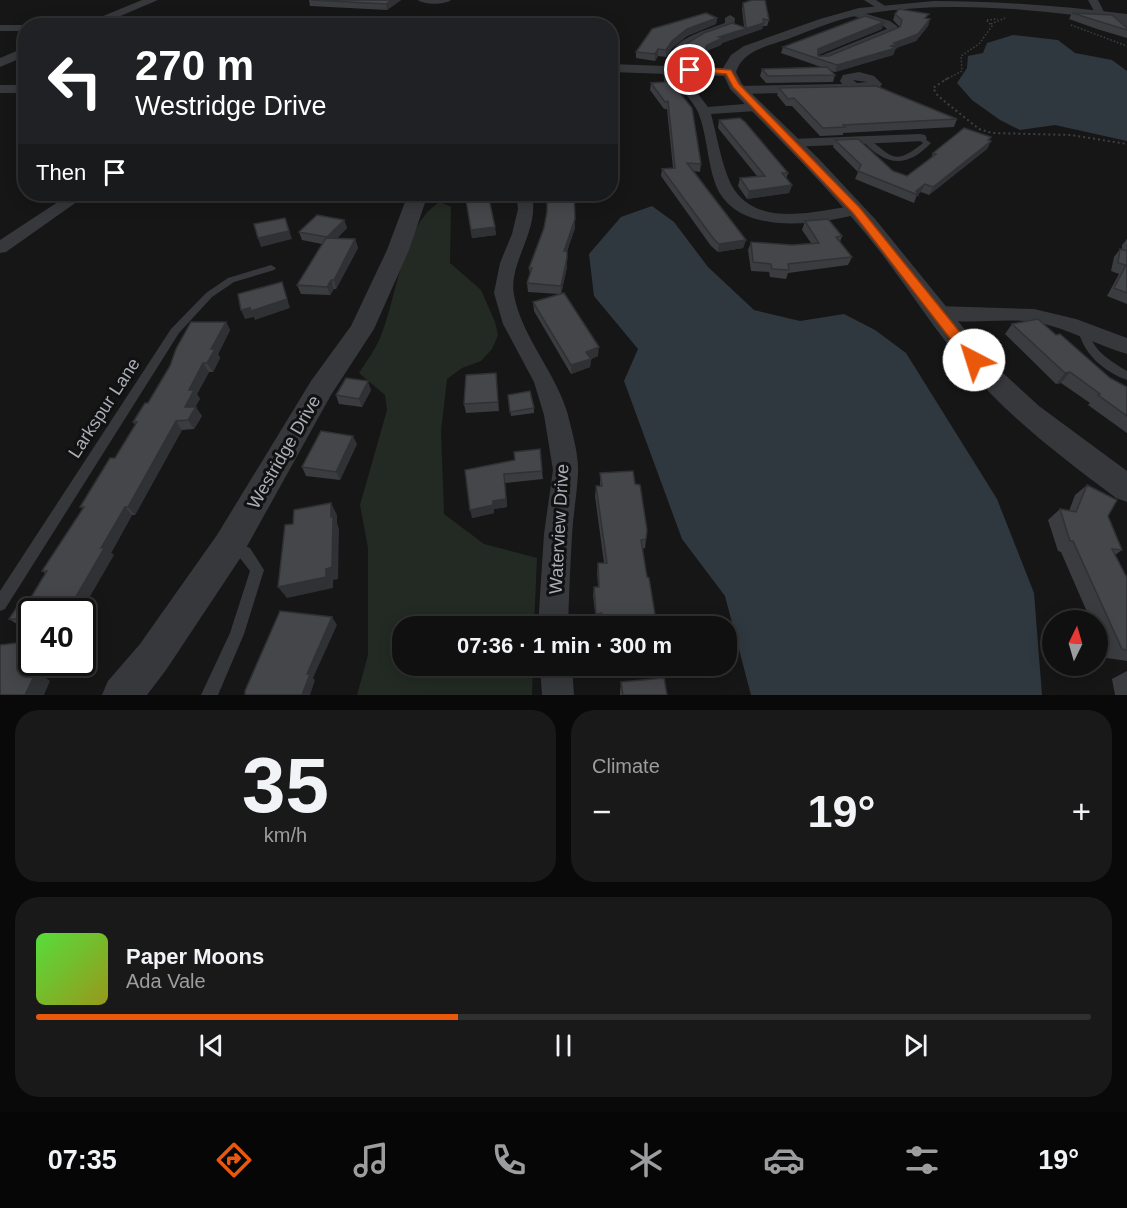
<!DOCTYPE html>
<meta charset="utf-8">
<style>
:root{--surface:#101011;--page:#19191a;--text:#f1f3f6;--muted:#9c9d9f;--line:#303031;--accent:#ea580c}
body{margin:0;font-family:Arial,sans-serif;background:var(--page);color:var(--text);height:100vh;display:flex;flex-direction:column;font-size:22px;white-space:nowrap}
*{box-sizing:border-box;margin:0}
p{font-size:20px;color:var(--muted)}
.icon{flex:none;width:33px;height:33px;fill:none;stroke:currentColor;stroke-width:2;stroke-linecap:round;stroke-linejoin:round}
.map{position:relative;height:695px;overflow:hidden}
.sheet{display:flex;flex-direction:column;gap:15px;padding:15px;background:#090909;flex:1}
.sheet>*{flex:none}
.top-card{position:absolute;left:18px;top:18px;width:600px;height:183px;border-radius:24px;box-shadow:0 3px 15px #0003,0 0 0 2px var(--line);background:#202124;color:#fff;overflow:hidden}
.needle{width:39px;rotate:5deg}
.controls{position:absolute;left:1042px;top:610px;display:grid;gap:12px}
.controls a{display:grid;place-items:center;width:66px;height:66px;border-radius:50%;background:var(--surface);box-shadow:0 3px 15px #0003,0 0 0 2px var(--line);font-size:30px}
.speed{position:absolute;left:18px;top:598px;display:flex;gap:12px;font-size:30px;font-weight:700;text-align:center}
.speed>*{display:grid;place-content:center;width:78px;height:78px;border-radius:50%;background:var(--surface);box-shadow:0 3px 15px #0003,0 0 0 2px var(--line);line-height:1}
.speed .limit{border:3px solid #111;border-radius:9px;background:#fff;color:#111}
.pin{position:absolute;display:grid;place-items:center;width:51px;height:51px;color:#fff;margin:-26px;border:3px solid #fff;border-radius:50%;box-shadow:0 2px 6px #0007}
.me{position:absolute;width:66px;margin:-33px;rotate:320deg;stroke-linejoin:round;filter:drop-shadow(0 0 4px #0008)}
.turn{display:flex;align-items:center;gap:21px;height:126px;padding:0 18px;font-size:27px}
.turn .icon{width:78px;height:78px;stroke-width:2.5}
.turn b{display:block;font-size:42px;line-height:51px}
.then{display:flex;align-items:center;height:57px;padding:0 18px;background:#0003;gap:12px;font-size:22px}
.big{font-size:45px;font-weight:700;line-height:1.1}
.sheet .tile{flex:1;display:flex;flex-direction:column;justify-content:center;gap:9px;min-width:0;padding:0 21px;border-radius:24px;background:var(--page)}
.sheet .dial{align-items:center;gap:0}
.dial b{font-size:78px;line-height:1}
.song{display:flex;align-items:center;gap:18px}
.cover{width:72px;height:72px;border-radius:9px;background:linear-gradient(135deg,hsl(110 70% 55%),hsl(60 70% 35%))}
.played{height:6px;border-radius:3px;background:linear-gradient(90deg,var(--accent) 40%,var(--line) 40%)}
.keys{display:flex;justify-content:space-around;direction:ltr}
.heat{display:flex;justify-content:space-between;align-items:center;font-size:33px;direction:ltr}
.sheet .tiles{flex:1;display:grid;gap:15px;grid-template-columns:1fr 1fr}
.tile:last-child{grid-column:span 2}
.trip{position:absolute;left:392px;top:616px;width:345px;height:60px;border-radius:24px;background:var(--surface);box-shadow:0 3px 15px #0003,0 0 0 2px var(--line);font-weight:700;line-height:60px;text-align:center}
.tab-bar{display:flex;height:96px;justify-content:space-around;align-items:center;background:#060607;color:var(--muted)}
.tab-bar .icon{width:42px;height:42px}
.tab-bar .selected{color:var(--accent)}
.tab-bar b{font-size:27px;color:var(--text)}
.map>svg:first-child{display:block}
.green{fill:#222a23}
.water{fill:#30383f}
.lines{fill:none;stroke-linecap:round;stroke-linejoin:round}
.path-far1{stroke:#3d3f43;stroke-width:1.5;stroke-dasharray:1.5 2;stroke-linecap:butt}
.path{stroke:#3d3f43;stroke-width:2;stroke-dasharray:2 3;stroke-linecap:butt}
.service{fill:#37383c;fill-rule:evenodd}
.minor{fill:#37383c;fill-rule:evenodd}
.tertiary{fill:#37383c;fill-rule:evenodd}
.wall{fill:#3b3c40}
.shaded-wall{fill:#303134}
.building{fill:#45464a;stroke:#303134;stroke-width:1.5}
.route{fill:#ea580c;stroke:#983908;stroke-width:1.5}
.labels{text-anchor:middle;stroke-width:6;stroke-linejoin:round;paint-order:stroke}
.street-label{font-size:18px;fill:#a9adb6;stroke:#111112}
</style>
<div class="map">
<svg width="1127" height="695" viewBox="0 0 1127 695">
<rect width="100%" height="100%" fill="#161617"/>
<path class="green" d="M440 202 451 207 450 263 481 290 495 322 498 335 492 349 481 361 462 368 447 379 441 431 444 514 484 544 537 558 534 627H402V666H533L532 695H357L368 655V548L360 505 387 410 385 395 359 373C366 362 375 350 380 338 397 298 402 224 440 202Z"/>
<path class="water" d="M1013 35 1058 40 1075 53 1112 60 1127 71V141L1055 125 1020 130 1000 120 972 100 957 83 967 68 968 56 983 53 987 43Z
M652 206 674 222 708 267 754 310 800 321 844 314 875 330 906 353 997 499 1034 593 1042 695H751L725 596 682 539 624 381 638 349 594 296 589 254 621 217Z"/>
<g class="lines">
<path class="path-far1" d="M991 24 1005 18
M1071 25 1127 46
M945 80 962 71 961 56 979 44 992 26 986 20 998 19"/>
<path class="path" d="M948 78 933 88 938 96 979 129 992 133 1071 135 1127 144"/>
<path class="service" d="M864 137C891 151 890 170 923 143L918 139V137H922L931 143C905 170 884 165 861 139Z
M271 265 276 268 274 270 234 282 212 297 179 333 5 609 0 611V591L171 329 206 293 228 278Z
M1083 324 1088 327C1091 350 1109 360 1127 371V380C1104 372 1081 352 1078 327Z
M231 540 250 548 264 570 244 634 218 695H201L230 633 250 571 240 558 226 551 224 546 226 541Z"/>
<path class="minor" d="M418 0H451C444 5 425 5 418 0Z
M864 0H876L888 8 880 10Z
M1088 0H1098L1104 12 1102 14 1093 16 1091 14 1094 11Z
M853 10 890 21 897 26V31L826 61H818V57L887 29 882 25 850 15 848 13Z
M1112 14H1118L1127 20V28L1112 18Z
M730 15 735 18 734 26 702 38 687 47 678 58 674 70H666L664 68C672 37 699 33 725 23V18Z
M0 25H26L28 26H26V31H0Z
M859 72 874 76 882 84 880 87 858 91 740 94 734 90 740 86 842 84 840 81 843 75ZM853 80 867 82 857 83Z
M0 85H26V93H0Z
M688 85 692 86 708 107 756 103 762 107 756 111 711 114C717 136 722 167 732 186 756 229 818 211 857 205L865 210 863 213C818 225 735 238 715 183 707 160 707 134 698 112 694 104 687 96 682 89Z
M920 134 925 135 927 138 925 141 791 147 784 143 791 139Z
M70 194H88L6 252 0 253V240Z
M516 194H532C540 232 508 262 514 295 522 338 556 372 568 415 572 432 579 455 578 473 577 494 573 515 572 536 570 566 569 597 568 627H538L544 534 553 470 544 415 534 382 503 324 494 293 500 263 512 234 518 209Z
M936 306 1034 309 1076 319 1127 338V354C1096 345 1068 328 1035 322 1002 317 958 326 929 318L926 313 929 308Z
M540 666H572L574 695H542Z"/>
<path class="tertiary" d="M142 0H158L97 26H79Z
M934 1C999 1 1063 6 1127 14V22C1044 10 954 0 871 13 842 17 814 29 788 39 768 46 743 50 736 72L742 84 819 159 875 219 992 363 1039 406 1127 471V502L1116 498C1072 465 1028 432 990 393 947 350 915 297 878 249 833 192 781 141 730 89L724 76 610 72V64L723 68 731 55 744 46 820 19 859 8Z
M26 47V56L0 67V58Z
M408 194H428L409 250 374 329 331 395 241 557 166 670 147 695H102L108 681 140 644 217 535 311 381 351 326 387 250Z"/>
</g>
<path class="wall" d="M309 0H401L387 10 310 6Z
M743 3 769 20 767 26H763L762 29 722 43 721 45 706 51 701 65 684 64V59H680L681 52 744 27 742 9Z
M1072 13 1127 28V38L1097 29 1069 19Z
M895 14 930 19 928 26 916 41 896 48 893 55 835 72 831 71 835 75 833 82 766 83 760 76 762 69 821 67 781 53 783 47 882 29 818 55V56H829L899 27V26L893 20Z
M717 18 716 24 687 36 672 48 666 57 658 56 655 61 636 58V52Z
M664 73 701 164 700 172 694 171 746 240 743 248 718 252 711 246 661 176 662 169 673 168 667 109H664L650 90 651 83 664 82Z
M779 88 957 119 954 127 843 133V135L820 136 792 106H786L777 95Z
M719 120 788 173 786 179 792 185 789 193 747 199 738 186 740 178 757 176 718 128Z
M835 140 893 171 907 176 931 158 933 153 991 141 987 149 929 195 921 192 917 195 914 203 855 179 858 172 833 147Z
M466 194H495V201H490L496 235 472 238 467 208 466 200Z
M547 212 575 219V228L567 251V267L561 294 598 356 591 359 590 367 571 374 534 311 533 302 559 294 528 292 527 283 530 275 529 268 544 228Z
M344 220 347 228 337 238 355 239 358 248 336 289H334L330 295 301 294 297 285 322 244 302 240 299 232Z
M805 221 842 236 840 242 852 257 848 265 788 273 786 279 770 277 769 272 751 271 748 250 751 242 792 245 811 243 802 230Z
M1127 239V304L1107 296 1119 274 1111 271 1114 257 1120 249H1122V245Z
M226 322 230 330 218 354 220 358 213 372H209L197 394 200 399 195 407 202 416 194 429 182 430 135 515H132L111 553 114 555 32 612V626H20L9 619 27 604 46 574 42 571 83 509 80 507 115 458 135 425 133 422 148 403Z
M1012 324 1056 335 1110 378 1127 387V433L1088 405 1090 403 1061 383 1056 384 1005 334Z
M496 373 499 411 466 413 464 404Z
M371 390 362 407 339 404 336 395Z
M508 395 534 408V413L511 416Z
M357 444 340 480 306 476 302 467Z
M515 460 542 471 543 479 505 483 507 507 494 509V513L472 518Z
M600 473 646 539 645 548 642 549 647 577 657 627H602L601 622H596L593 595 594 587H598L597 572 598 563H604L595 496 596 486H600Z
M1087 485 1108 516 1122 550 1115 555 1127 578V661L1107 658 1098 637V621H1091L1061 552 1058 551 1048 520 1060 509 1069 511 1075 495Z
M1127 671V695H1115L1112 679Z
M621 682 667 695H620V691Z"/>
<path class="shaded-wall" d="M392 0H401L387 10 386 4Z
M717 18 716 24 687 36 672 48 666 57V50L672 41 687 29Z
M930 19 928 26 916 41 896 48 893 55 835 72 837 65 894 43Z
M884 22 882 29 816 56 818 49Z
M764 23 762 29 722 43 721 45 706 51 701 65 702 58 707 45 719 37Z
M658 49V56L655 61V54Z
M991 137 989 143 991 141 987 149 929 195 933 187Z
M925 184 921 192 917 195 916 191Z
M792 185 789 193 747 199 749 191Z
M285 218 292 239 261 247 258 238Z
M575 219V228L564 260V251Z
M344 220 347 228 330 246 327 237Z
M495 227 496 235 472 238 471 230Z
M355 239 358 248 336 289 334 280Z
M746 240 743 248 718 252 719 244Z
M567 251V267L561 295V286Z
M331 280 334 289 330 295 327 287Z
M282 282 290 308 255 320 254 317 245 319 241 310Z
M226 322 230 330 218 354 220 358 213 372 207 363 211 349Z
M599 347 598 356 591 359 590 367 571 374V365L586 352Z
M203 363 209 372 197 394 200 399 190 415 185 407 189 390Z
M1070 372 1061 383 1056 384 1065 373Z
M368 381 371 390 362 407 359 399Z
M196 407 202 416 194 429 188 420Z
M176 421 182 430 135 515 128 507Z
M353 436 357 444 340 480 336 472Z
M504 474 507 507 494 509V513L472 518 470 510 493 501Z
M331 503 337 515V523L339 529 338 579 333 580V588L287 598 278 587 331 517Z
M125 507 132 515 111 553 114 555 81 612H67L101 548Z
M332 617 337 625 313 678 315 680 310 695H302L307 674Z
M35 663H53L46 678 50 681 44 695H25L31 673Z"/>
<path class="building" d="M311 0H392L386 4Z
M752 0H765L769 20 763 19 764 23 719 37 723 38 707 45 702 58 685 57 687 53 681 52 689 42 704 33 732 23 746 28 743 3Z
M899 9 929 14 925 18 930 19 918 34 894 43 898 44 891 46 896 48 837 65 783 47 865 16 884 22 818 49V56H829L900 27 902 20 895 14Z
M706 13 717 18 687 29 672 41 666 50 658 49 655 54 636 52 652 29Z
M1072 13 1112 15 1127 28V30Z
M443 22 450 26H423Z
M827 67 835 75 768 76 762 69Z
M664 73 692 108 701 164 687 163 746 240 719 244 713 238 662 169 675 168 668 101 665 102 651 83 665 82Z
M876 86 957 119 843 125 845 127 823 128 794 98 788 99 779 88Z
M740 118 745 122 788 173H782L792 185 749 191 740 178 765 176 719 120Z
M964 128 991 137 988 140 991 141 933 187 925 184 916 191 918 195 858 171 861 165 835 140 858 139 893 171 907 176 936 154 933 153Z
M466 194H488L495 227 471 230 466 200Z
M547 194H574L575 219 564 251H567V258L561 286 527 283 532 268H529L544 228 547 212Z
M317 215 344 220 327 237 299 232Z
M285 218 289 231 258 238 254 224Z
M828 219 842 236 836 237 852 257 788 264 789 270 772 269 771 264 753 262 751 242 792 245 819 243 805 221Z
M326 238 355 239 334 280H331L327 287 297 285Z
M1120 249 1127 251V249V293L1114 288 1126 265 1118 263Z
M282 282 287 299 251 311 250 308 241 310 238 294Z
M564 293 599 347 586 352 591 359 571 365 533 302Z
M1038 319 1056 335 1060 334 1110 378 1127 387V416L1098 395 1100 394 1070 372 1065 373 1012 324Z
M191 322H226L211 349H215L207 363H203L189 390H194L185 407H196L188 420 176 421 128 507H125L101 548 105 547 67 612H32V619H9L19 604H27L47 571H42L84 507H80L110 458H115L137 422H133L145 403H148L170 366 176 349Z
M496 373 498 402 464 404 466 375Z
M346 378 368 381 359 399 336 395Z
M530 391 534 408 510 412 508 395Z
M321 431 353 436 336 472 302 467Z
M540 449 542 471 504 474 506 499 493 501V505L470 510 465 470 515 460 514 452Z
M633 471 635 484 640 485 647 530 646 539 641 540 647 577 649 578 657 627H604L602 613 596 614 594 587H599L598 563H607L596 486H602L600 473Z
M1087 485 1117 500 1108 516 1122 550 1112 549 1127 578V650L1122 649 1073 541H1070L1060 509 1076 512Z
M331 503V517H333L332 567 326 569V577L278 587 285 525 293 524 294 510Z
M280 611 332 617 307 674H310L302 695H245V691Z
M32 641V663H35L31 673 36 672 25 695H0V645Z
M664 678 667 695H623L621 682Z"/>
<path class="route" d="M690 67 731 70 739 84 860 208 979 356 981 360 979 363H969L853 213 733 87 726 74 687 71V68Z"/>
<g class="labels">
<g class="street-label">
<text transform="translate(104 408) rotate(-57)" y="6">Larkspur Lane</text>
<text transform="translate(284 452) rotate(-60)" y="6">Westridge Drive</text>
<text transform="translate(559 529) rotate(-87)" y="6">Waterview Drive</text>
</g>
</g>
</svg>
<div class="controls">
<a><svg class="needle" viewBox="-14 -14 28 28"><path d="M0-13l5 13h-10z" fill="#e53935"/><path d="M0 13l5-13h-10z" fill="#9c9d9f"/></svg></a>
</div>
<div class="speed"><div class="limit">40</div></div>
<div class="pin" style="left:690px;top:70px;background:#d93025"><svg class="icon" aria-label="arrive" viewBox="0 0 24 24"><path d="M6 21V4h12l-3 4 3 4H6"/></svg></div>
<svg class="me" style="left:974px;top:360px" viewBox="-20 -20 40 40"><circle r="19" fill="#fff"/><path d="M0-13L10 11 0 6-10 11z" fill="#ea580c"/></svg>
<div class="trip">07:36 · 1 min · 300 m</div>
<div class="top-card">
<div class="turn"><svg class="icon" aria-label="left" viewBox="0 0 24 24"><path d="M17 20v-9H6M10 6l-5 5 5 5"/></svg><div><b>270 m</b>Westridge Drive</div></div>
<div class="then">Then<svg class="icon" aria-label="arrive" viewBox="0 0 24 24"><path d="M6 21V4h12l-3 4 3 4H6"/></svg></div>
</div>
</div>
<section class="sheet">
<div class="tiles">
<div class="tile dial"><b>35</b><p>km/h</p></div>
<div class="tile"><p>Climate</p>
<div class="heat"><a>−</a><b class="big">19°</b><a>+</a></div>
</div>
<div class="tile">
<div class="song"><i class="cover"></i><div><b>Paper Moons</b><p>Ada Vale</p></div></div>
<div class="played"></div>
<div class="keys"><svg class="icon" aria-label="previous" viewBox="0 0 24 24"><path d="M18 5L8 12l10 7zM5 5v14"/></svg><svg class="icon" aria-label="pause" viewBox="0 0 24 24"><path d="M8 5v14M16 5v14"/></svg><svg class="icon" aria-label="next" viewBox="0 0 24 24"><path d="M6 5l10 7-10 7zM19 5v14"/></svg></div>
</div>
</div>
</section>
<nav class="tab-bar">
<b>07:35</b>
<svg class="icon selected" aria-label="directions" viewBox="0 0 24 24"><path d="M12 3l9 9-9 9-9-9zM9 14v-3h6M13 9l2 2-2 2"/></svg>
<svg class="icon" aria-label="music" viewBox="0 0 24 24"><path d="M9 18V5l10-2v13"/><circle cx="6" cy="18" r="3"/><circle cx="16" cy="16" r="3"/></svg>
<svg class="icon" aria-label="phone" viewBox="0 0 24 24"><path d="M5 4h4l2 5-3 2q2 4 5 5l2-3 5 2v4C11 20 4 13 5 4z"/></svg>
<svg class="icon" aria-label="climate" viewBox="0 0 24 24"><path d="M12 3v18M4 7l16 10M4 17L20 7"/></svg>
<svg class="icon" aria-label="car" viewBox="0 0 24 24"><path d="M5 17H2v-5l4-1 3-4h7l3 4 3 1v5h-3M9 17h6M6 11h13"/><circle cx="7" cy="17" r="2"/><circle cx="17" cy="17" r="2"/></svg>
<svg class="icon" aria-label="filters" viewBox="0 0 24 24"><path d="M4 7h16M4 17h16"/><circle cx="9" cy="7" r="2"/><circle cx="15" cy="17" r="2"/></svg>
<b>19°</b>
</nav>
